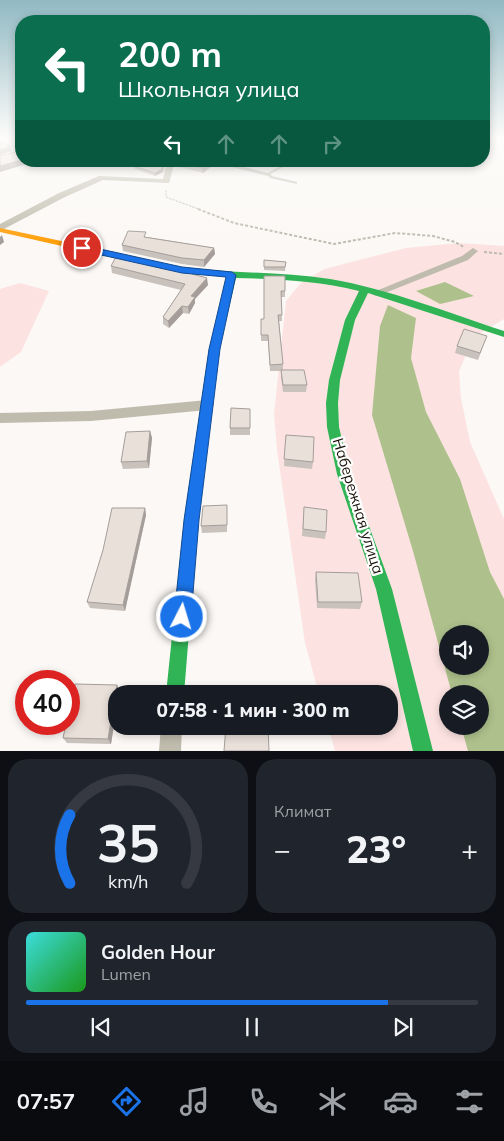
<!DOCTYPE html>
<html lang="ru">
<meta charset="utf-8">
<style>
:root{--surface:#171b24;--page:#20242c;--text:#f1f3f6;--muted:#9ea1a6;--line:#363941;--accent:#1a73e8}
body{margin:0;font-family:Mulish,sans-serif;background:var(--page);color:var(--text);height:100vh;display:flex;flex-direction:column;font-size:19px;white-space:nowrap}
*{box-sizing:border-box;margin:0}
p{font-size:16px;color:var(--muted)}
.icon{flex:none;width:28px;height:28px;fill:none;stroke:currentColor;stroke-width:2;stroke-linecap:round;stroke-linejoin:round}
.map{position:relative;height:751px;overflow:hidden}
.drawer{display:flex;flex-direction:column;gap:8px;padding:8px;background:#0d0f14;flex:1}
.drawer>*{flex:none}
.guide{position:absolute;left:15px;top:15px;width:475px;height:152px;border-radius:20px;box-shadow:0 2px 8px #0003;background:#0b6e4f;color:#fff;overflow:hidden}
.controls{position:absolute;left:439px;top:625px;display:grid;gap:10px}
.controls a{display:grid;place-items:center;width:50px;height:50px;border-radius:50%;background:var(--surface);box-shadow:0 2px 8px #0003;font-size:25px}
.speed{position:absolute;left:15px;top:670px;display:flex;gap:10px;font-size:25px;font-weight:700;text-align:center}
.speed>*{display:grid;place-content:center;width:65px;height:65px;border-radius:50%;background:var(--surface);box-shadow:0 2px 8px #0003;line-height:1}
.speed .limit{border:8px solid #d22;background:#fff;color:#111}
.pin{position:absolute;display:grid;place-items:center;width:42px;height:42px;color:#fff;margin:-21px;border:2px solid #fff;border-radius:50%;box-shadow:0 1px 5px #0007}
.me{position:absolute;width:55px;margin:-28px;rotate:5deg;stroke-linejoin:round;filter:drop-shadow(0 0 4px #0008)}
.turn{display:flex;align-items:center;gap:18px;height:105px;padding:0 20px;font-size:22px}
.turn .icon{width:65px;height:65px;stroke-width:2.5}
.turn b{display:block;font-size:35px;line-height:42px}
.lanes{display:flex;align-items:center;height:48px;padding:0 20px;background:#0003;justify-content:center;gap:25px;direction:ltr}
.lanes .off{opacity:.35}
.big{font-size:38px;font-weight:800;line-height:1.1}
.drawer .card{flex:1;display:flex;flex-direction:column;justify-content:center;gap:8px;min-width:0;padding:0 18px;border-radius:20px;background:var(--page)}
.drawer .dial{align-items:center;gap:0}
.dial svg{height:130px;overflow:visible;fill:none;stroke:var(--line);stroke-width:7;stroke-linecap:round;text-anchor:middle}
.dial text{fill:var(--text);stroke:none}
.song{display:flex;align-items:center;gap:15px}
.cover{width:60px;height:60px;border-radius:8px;background:linear-gradient(135deg,hsl(180 70% 55%),hsl(120 70% 35%))}
.played{height:5px;border-radius:2px;background:linear-gradient(90deg,var(--accent) 80%,var(--line) 80%)}
.keys{display:flex;justify-content:space-around;direction:ltr}
.heat{display:flex;justify-content:space-between;align-items:center;font-size:28px;direction:ltr}
.drawer .tiles{flex:1;display:grid;gap:8px;grid-template-columns:1fr 1fr}
.card:last-child{grid-column:span 2}
.trip{position:absolute;left:108px;top:685px;width:290px;height:50px;border-radius:20px;background:var(--surface);box-shadow:0 2px 8px #0003;font-weight:800;line-height:50px;text-align:center}
.tab-bar{display:flex;height:80px;justify-content:space-around;align-items:center;background:#090b0e;color:var(--muted)}
.tab-bar .icon{width:35px;height:35px}
.tab-bar .selected{color:var(--accent)}
.tab-bar b{font-size:22px;color:var(--text)}
.map>svg:first-child{display:block}
.green{fill:#fce3e1;fill-rule:evenodd}
.water{fill:#aec18c;fill-rule:evenodd}
.lines{fill:none;stroke-linecap:round;stroke-linejoin:round}
.path-far1{stroke:#bdbbb0;stroke-width:1;stroke-dasharray:2.5 1;stroke-linecap:butt}
.path{stroke:#bdbbb0;stroke-width:2;stroke-dasharray:3 2;stroke-linecap:butt}
.lane{fill:#bfbcad;fill-rule:evenodd}
.street{fill:#bfbcad;fill-rule:evenodd}
.fast{fill:#30b455;fill-rule:evenodd}
.slow{fill:#ff9f0a;fill-rule:evenodd}
.wall{fill:#c9c1bb}
.shaded-wall{fill:#a49d99}
.building{fill:#eae0da;stroke:#a49d99}
.route{fill:#1a73e8;stroke:#114b97}
.labels{text-anchor:middle;stroke-width:4.5;stroke-linejoin:round;paint-order:stroke}
.street-label{font-size:15px;fill:#171007;stroke:#fff}
</style>
<div class="map">
<svg width="504" height="751" viewBox="0 0 504 751">
<rect width="100%" height="100%" fill="#fbf8f5"/>
<path class="green" d="M459 243 504 246V319L481 333 466 355 459 371 461 398 470 442 504 519V751H335L328 726H389V694H319L305 643 277 450 274 414 286 301 300 284 324 269 406 248ZM448 634H480V666H448ZM448 694H480V726H448Z
M20 283 49 291 21 352 0 367V289Z"/>
<path class="water" d="M445 282 474 296 440 304 416 291Z
M388 305 416 318 411 358 426 412 460 479 490 572 504 599V751H468L461 726H480V694H452L413 551 372 415 380 326ZM448 634H480V666H448Z"/>
<g class="lines">
<path class="path-far1" d="M166 190V197L201 210"/>
<path class="path" d="M198 209 234 223 334 244 395 233 433 236 455 242 464 247
M484 252 504 254"/>
<path class="lane" d="M290 161H295L270 174 272 176 297 182V184L270 178 266 174Z"/>
<path class="street" d="M167 161H175L169 183 103 180 65 197 0 231V224L59 193 99 176 163 179Z
M207 161H221L272 174 268 176Z
M473 248 478 251 468 260 380 295 376 296 371 293 462 256Z
M207 400 212 402 214 405 212 408 207 410 91 421 0 423V413L91 411Z
M161 726H182L181 751H159Z"/>
<path class="fast" d="M175 266C226 274 279 271 330 279 389 289 446 312 504 331V337L368 293 355 320 340 380 338 403 339 427 350 474 392 589 433 751H413L376 589 337 474 327 427 326 403 329 380 345 320 359 291C319 281 277 279 236 278L219 349 198 521 184 694H166L184 521 209 349 227 277 172 271V267Z"/>
<path class="slow" d="M0 228 137 257 141 260 137 263 0 232Z"/>
</g>
<path class="wall" d="M164 162V165L163 172 155 176 135 169 134 166Z
M179 162 213 165 203 173 180 167Z
M147 237 214 248 215 254 204 267 182 264 123 251 122 245Z
M264 260 286 262 285 271 264 270Z
M111 266 196 271V275L208 285 195 299V303L189 314 183 313 169 328 163 324V317L181 290 112 273Z
M264 276 285 291V297H281L282 321H279L283 364V370L307 385 306 392H283L281 377V371H270L268 341H261V319H264Z
M487 336 478 360 455 353 457 346Z
M250 409V435H230V428Z
M150 431 152 438 149 468 123 469 121 462Z
M286 435 313 462 312 469 284 466Z
M304 507 326 532 325 539 302 536Z
M145 508 146 515 125 611 90 608 87 602Z
M227 512V532L202 533 201 526Z
M316 572 362 602 360 609 317 608 315 579Z
M117 685 120 691 116 694V712L111 744 67 743 63 738Z"/>
<path class="shaded-wall" d="M10 146 11 151 0 155V150Z
M21 160V161L33 162 0 172V166Z
M211 161H213V165L203 173 202 168Z
M164 162V165L163 172 155 176V173Z
M2 235 4 242 0 245V237Z
M214 248 215 254 204 267V260Z
M207 278 208 285 195 299V303L189 314 188 307 191 296Z
M182 306 183 313 169 328 168 321Z
M150 431 152 438 149 468 147 461Z
M145 508 146 515 125 611 123 605Z
M117 685 120 691 119 694H116V712L111 744 108 739Z"/>
<path class="building" d="M0 142 10 146 0 150Z
M20 151 21 152V160L0 166V156Z
M145 161H163L164 162 162 169 155 173 134 166Z
M181 161H211L202 168 179 162Z
M128 231 146 232 144 237 214 248 204 260 182 258 122 245Z
M117 255 196 271 192 274 207 278 191 296 195 297 188 307 182 306 168 321 163 317 185 284 111 266Z
M264 260 286 262 285 267H264Z
M264 276H285V291H281L282 315H278L283 364 270 365 268 335H261V319H264Z
M464 329 487 336 480 353 457 346Z
M281 370H304L307 385H283Z
M231 408 250 409V428H230Z
M150 431 147 461 121 462 126 432Z
M286 435 314 437 313 462 284 459Z
M227 505V525L201 526 203 506Z
M304 507 327 510 326 532 303 529Z
M112 508H145L123 605 87 602 103 550Z
M316 572 358 573 362 602H318Z
M75 684 117 685 108 739 63 738 66 724H69V712Z
M226 726H268L269 751H224Z"/>
<linearGradient id="sky" x2="0" y2="1"><stop stop-color="#91b9c3"/><stop offset="0.57" stop-color="#fdfcfa"/><stop offset="1" stop-color="#fdfcfa" stop-opacity="0"/></linearGradient>
<rect width="504" height="242" fill="url(#sky)"/>
<path class="route" d="M82 245 182 267 232 272 236 275 220 349 199 520 191 617 188 623 182 625 176 623 174 617 184 520 209 349 226 277 182 273 79 250 78 248Z"/>
<g class="labels">
<g class="street-label">
<text transform="translate(358 506) rotate(73)" y="5">Набережная улица</text>
</g>
</g>
</svg>
<div class="controls">
<a><svg class="icon" aria-label="sound" viewBox="0 0 24 24"><path d="M4 9h4l5-4v14l-5-4H4zM17 9q2 3 0 6"/></svg></a>
<a><svg class="icon" aria-label="layers" viewBox="0 0 24 24"><path d="M12 4l9 5-9 5-9-5zM3 14l9 5 9-5"/></svg></a>
</div>
<div class="speed"><div class="limit">40</div></div>
<div class="pin" style="left:82px;top:248px;background:#d93025"><svg class="icon" aria-label="arrive" viewBox="0 0 24 24"><path d="M6 21V4h12l-3 4 3 4H6"/></svg></div>
<svg class="me" style="left:182px;top:617px" viewBox="-20 -20 40 40"><circle r="17" fill="#1a73e8" stroke="#fff" stroke-width="3"/><path d="M0-11L8 9 0 5-8 9z" fill="#fff"/></svg>
<div class="trip">07:58 · 1 мин · 300 m</div>
<div class="guide">
<div class="turn"><svg class="icon" aria-label="left" viewBox="0 0 24 24"><path d="M17 20v-9H6M10 6l-5 5 5 5"/></svg><div><b>200 m</b>Школьная улица</div></div>
<div class="lanes"><svg class="icon" aria-label="left" viewBox="0 0 24 24"><path d="M17 20v-9H6M10 6l-5 5 5 5"/></svg><svg class="icon off" aria-label="ahead" viewBox="0 0 24 24"><path d="M12 20V5M6 11l6-6 6 6"/></svg><svg class="icon off" aria-label="ahead" viewBox="0 0 24 24"><path d="M12 20V5M6 11l6-6 6 6"/></svg><svg class="icon off" aria-label="right" viewBox="0 0 24 24"><path d="M7 20v-9h11M14 6l5 5-5 5"/></svg></div>
</div>
</div>
<section class="drawer">
<div class="tiles">
<div class="card dial"><svg viewBox="0 0 100 80">
<path d="M14 69A42 42 0 1 1 86 69"/>
<path d="M14 69A42 42 0 0 1 14 27" stroke="#1a73e8"/>
<text x="50" y="56" font-size="32" font-weight="700">35</text>
<text x="50" y="72" font-size="11">km/h</text>
</svg></div>
<div class="card"><p>Климат</p>
<div class="heat"><a>−</a><b class="big">23°</b><a>+</a></div>
</div>
<div class="card">
<div class="song"><i class="cover"></i><div><b>Golden Hour</b><p>Lumen</p></div></div>
<div class="played"></div>
<div class="keys"><svg class="icon" aria-label="previous" viewBox="0 0 24 24"><path d="M18 5L8 12l10 7zM5 5v14"/></svg><svg class="icon" aria-label="pause" viewBox="0 0 24 24"><path d="M8 5v14M16 5v14"/></svg><svg class="icon" aria-label="next" viewBox="0 0 24 24"><path d="M6 5l10 7-10 7zM19 5v14"/></svg></div>
</div>
</div>
</section>
<nav class="tab-bar">
<b>07:57</b>
<svg class="icon selected" aria-label="directions" viewBox="0 0 24 24"><path d="M12 3l9 9-9 9-9-9zM9 14v-3h6M13 9l2 2-2 2"/></svg>
<svg class="icon" aria-label="music" viewBox="0 0 24 24"><path d="M9 18V5l10-2v13"/><circle cx="6" cy="18" r="3"/><circle cx="16" cy="16" r="3"/></svg>
<svg class="icon" aria-label="phone" viewBox="0 0 24 24"><path d="M5 4h4l2 5-3 2q2 4 5 5l2-3 5 2v4C11 20 4 13 5 4z"/></svg>
<svg class="icon" aria-label="climate" viewBox="0 0 24 24"><path d="M12 3v18M4 7l16 10M4 17L20 7"/></svg>
<svg class="icon" aria-label="car" viewBox="0 0 24 24"><path d="M5 17H2v-5l4-1 3-4h7l3 4 3 1v5h-3M9 17h6M6 11h13"/><circle cx="7" cy="17" r="2"/><circle cx="17" cy="17" r="2"/></svg>
<svg class="icon" aria-label="filters" viewBox="0 0 24 24"><path d="M4 7h16M4 17h16"/><circle cx="9" cy="7" r="2"/><circle cx="15" cy="17" r="2"/></svg>
</nav>
